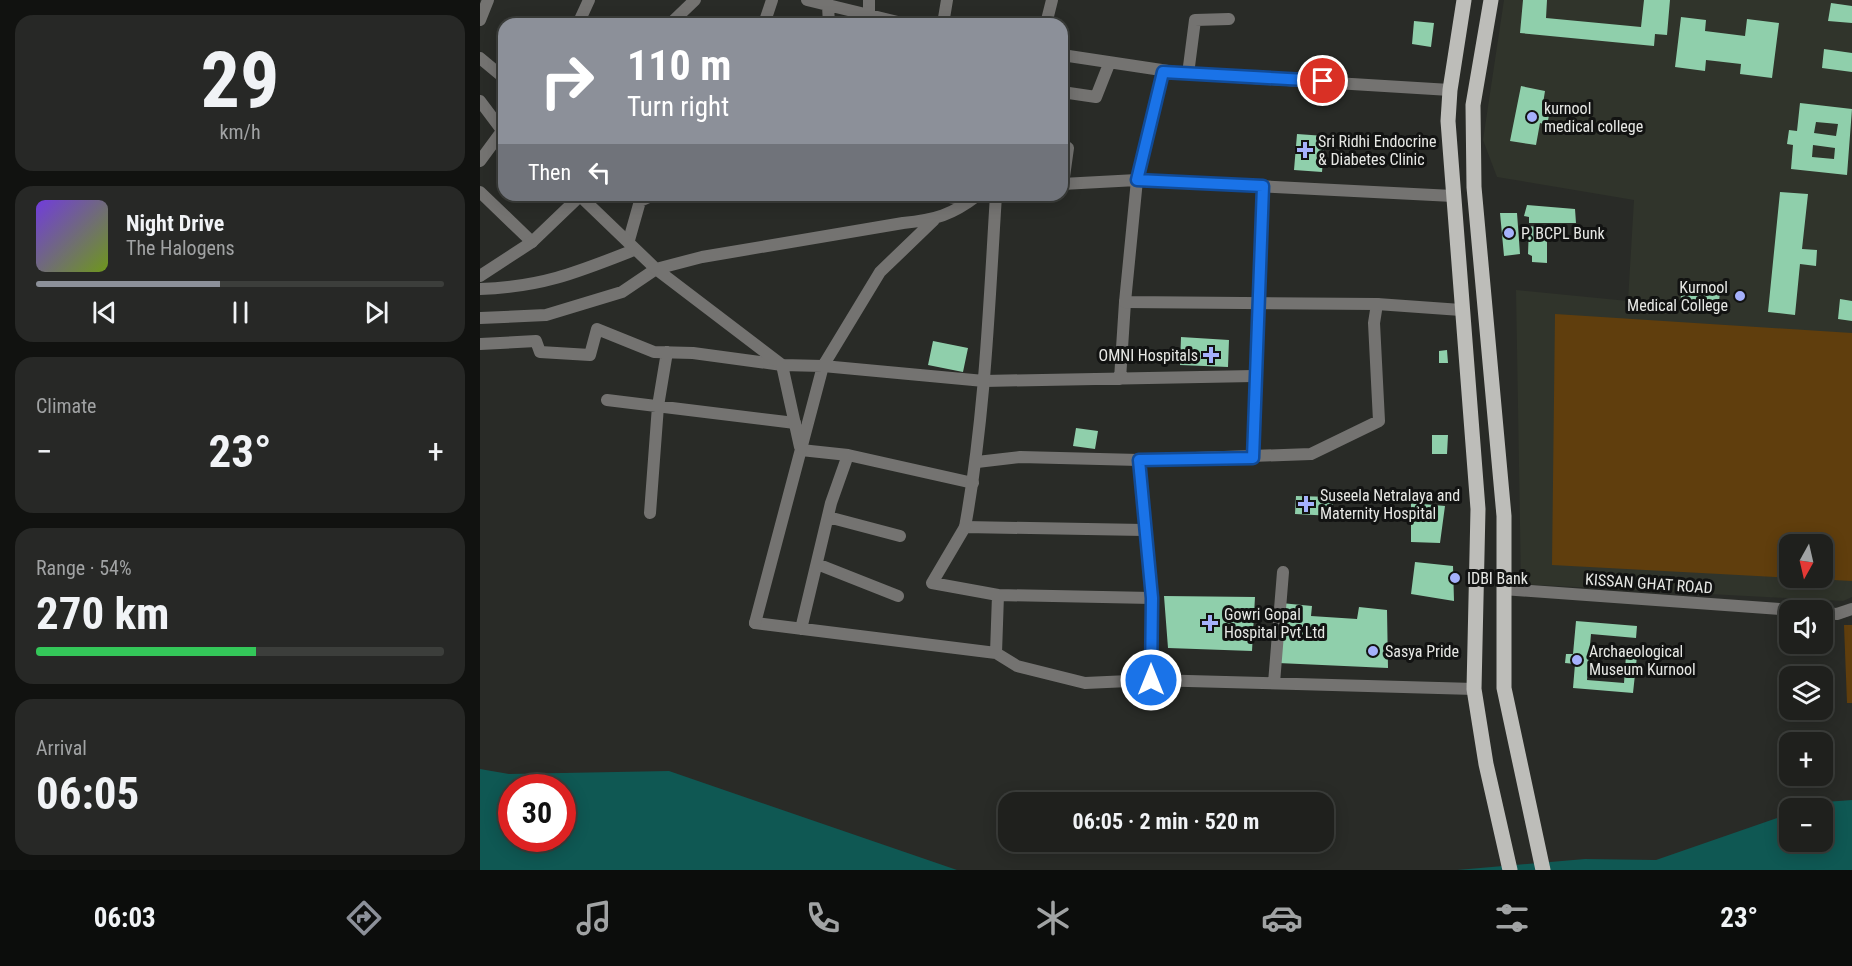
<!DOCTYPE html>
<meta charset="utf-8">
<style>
:root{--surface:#1f201d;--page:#272826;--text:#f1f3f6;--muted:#a1a3a4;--line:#3c3e3b;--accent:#8c9099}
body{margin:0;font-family:"Roboto Condensed",sans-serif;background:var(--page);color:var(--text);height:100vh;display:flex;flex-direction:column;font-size:22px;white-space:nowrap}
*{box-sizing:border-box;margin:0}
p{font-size:20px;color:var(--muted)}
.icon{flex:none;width:33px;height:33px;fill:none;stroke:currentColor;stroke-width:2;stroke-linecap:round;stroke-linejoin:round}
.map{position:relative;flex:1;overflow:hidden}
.drawer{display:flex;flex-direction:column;gap:15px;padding:15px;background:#111210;width:480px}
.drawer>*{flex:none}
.top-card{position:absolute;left:18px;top:18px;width:570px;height:183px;border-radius:18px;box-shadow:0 3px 15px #0003,0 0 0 2px var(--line);background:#8c9099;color:#fff;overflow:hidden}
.needle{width:39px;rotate:188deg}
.fabs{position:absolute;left:1299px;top:534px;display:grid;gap:12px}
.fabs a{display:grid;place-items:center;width:54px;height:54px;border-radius:12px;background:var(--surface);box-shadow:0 3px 15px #0003,0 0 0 2px var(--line);font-size:30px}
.speed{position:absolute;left:18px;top:774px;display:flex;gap:12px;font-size:30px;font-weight:700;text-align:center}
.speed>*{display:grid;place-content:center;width:78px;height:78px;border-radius:50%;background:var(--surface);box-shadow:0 3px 15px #0003,0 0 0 2px var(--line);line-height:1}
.speed .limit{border:9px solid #d22;background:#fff;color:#111}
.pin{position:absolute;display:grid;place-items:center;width:51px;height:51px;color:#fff;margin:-26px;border:3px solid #fff;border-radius:50%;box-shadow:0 2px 6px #0007}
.me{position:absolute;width:66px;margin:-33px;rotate:0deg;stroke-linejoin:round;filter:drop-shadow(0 0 4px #0008)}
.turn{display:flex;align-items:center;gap:21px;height:126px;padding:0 30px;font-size:27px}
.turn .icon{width:78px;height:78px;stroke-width:2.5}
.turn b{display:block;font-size:42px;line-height:51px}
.then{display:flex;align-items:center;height:57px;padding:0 30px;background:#0003;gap:12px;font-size:22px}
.big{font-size:45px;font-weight:700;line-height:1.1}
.drawer .tile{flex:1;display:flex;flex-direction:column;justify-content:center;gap:9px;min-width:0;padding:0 21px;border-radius:18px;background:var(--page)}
.drawer .dial{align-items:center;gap:0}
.dial b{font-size:78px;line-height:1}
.song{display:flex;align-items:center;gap:18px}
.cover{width:72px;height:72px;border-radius:9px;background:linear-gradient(135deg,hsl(260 70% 55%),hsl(80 70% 35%))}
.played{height:6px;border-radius:3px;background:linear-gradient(90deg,var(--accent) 45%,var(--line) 45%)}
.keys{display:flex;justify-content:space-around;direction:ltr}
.heat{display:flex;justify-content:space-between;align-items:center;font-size:33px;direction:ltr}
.charge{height:9px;border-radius:4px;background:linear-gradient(90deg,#34c759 54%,var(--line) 0)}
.trip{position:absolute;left:518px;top:792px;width:336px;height:60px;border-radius:18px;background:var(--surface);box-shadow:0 3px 15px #0003,0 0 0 2px var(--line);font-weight:700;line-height:60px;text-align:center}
.tab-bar{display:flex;height:96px;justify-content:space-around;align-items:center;background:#0c0d0c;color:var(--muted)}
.tab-bar .icon{width:42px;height:42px}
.tab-bar .selected{color:var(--accent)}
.tab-bar b{font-size:27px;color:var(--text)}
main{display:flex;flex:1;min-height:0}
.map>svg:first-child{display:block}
.built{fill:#30342b;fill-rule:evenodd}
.green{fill:#603e0d;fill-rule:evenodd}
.water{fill:#0f5853;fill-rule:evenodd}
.building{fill:#8fcfab;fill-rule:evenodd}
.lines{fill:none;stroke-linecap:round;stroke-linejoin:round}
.minor{stroke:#747371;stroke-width:12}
.tertiary{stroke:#747371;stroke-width:12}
.primary{stroke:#bdbdb9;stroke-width:15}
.route-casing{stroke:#114b97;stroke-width:15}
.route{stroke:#1a73e8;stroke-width:10}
.poi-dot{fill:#a5b1fc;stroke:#121312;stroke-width:2}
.labels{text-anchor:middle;stroke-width:6;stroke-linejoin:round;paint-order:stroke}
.poi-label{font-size:16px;fill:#e7e8e5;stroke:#121312;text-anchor:start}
.street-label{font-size:16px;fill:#e7e8e5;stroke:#121312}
</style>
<main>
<section class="drawer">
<div class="tile dial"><b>29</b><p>km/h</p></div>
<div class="tile">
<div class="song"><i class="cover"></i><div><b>Night Drive</b><p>The Halogens</p></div></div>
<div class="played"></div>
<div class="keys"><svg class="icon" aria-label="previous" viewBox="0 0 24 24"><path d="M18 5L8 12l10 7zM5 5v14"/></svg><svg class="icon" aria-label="pause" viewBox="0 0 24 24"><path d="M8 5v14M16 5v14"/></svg><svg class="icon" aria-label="next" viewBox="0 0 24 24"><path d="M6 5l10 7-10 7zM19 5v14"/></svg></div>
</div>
<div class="tile"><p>Climate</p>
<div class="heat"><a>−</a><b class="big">23°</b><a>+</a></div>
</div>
<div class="tile"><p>Range · 54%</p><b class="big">270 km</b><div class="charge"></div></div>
<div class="tile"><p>Arrival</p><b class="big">06:05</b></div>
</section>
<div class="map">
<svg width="1372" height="870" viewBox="0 0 1372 870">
<rect width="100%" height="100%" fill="#292b27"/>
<path class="built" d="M1024 0H1372V597L1363 601 1041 584 1036 290 1148 301 1154 200 1017 177 1003 140ZM1310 544H1342V578H1310Z"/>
<path class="green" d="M1075 314 1372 333V581L1072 565ZM1310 544H1342V578H1310Z
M1364 625H1372V703H1367Z"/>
<path class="water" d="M0 769 29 774 189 771 477 870H0ZM32 788H82V838H32Z
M1372 800V870H977L1105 859 1176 860 1309 814 1310 842H1342V808H1326L1345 802Z"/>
<path class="building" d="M1043 0H1067L1066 18 1161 27 1164 0H1190L1187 35 1175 34 1174 46 1040 33Z
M1351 3 1372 6V23L1348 21Z
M1201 17 1226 20 1225 31 1265 36 1267 19 1299 23 1292 78 1260 74 1261 64 1226 60 1225 71 1195 67Z
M934 21 954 23 951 47 932 44Z
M1344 49 1372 53V72L1342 68Z
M1041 86 1065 91 1062 110 1070 111 1067 125 1060 123 1056 145 1030 141Z
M1320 103 1372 109 1367 175 1311 169 1313 145 1307 144 1309 130 1317 131ZM1336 122 1358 124 1356 136 1334 133ZM1333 145 1355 148 1354 159 1332 157Z
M817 134 845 136 842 172 814 170Z
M1300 192 1328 194 1322 249 1337 250 1336 266 1320 264 1315 315 1288 312Z
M1047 205 1095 209 1096 223H1049V217L1044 216Z
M1020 213H1037L1040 254 1024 256Z
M1049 226 1067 228V263L1052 262V256L1048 254Z
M1202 286 1240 292 1238 311 1200 305Z
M1360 299 1372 301V321L1358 319Z
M701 337 749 340 748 367 700 365Z
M453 341 488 348 483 372 448 365Z
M967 350 968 363H959V351Z
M596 428 618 431 615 449 593 446Z
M952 435H968L967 454H952Z
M816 496 853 497V516L815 514Z
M931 503 965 506 960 543 931 542Z
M935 562 973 566 974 601 931 594Z
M684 596 775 597 772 651 688 648Z
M801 603 832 606 831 616 877 619 879 607 907 610 908 668 798 663Z
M1096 621 1157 626 1156 638 1111 634 1107 680 1144 683 1146 655 1157 656 1153 693 1093 688 1095 664 1085 663 1086 654H1093Z"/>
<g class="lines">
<path class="minor" d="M327 0 426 24
M389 0V17
M348 6 349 24
M0 20 8 0
M98 24 109 0
M281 24 285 21 292 0
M463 24 467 0
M566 24 572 0
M582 55 708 74 970 90
M0 58 24 78
M708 74 715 20 749 19
M582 92 616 97 629 64
M582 144 588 148 583 184
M0 161 22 131
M657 180 683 72
M0 192 52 242
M456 195 483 199
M149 240 160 201 173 195
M0 289C62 287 98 272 154 250
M0 318 66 315 142 292 176 269
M0 344 56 341 60 352 110 355 117 329 174 352 213 353 302 365
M640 379 645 302
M504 381 774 376
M127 400 315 423
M321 450 368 455 493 483
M659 460 672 598 671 680
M497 462 540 457 659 460 831 454 899 421 894 323 897 304
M170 513 178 406 187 352
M348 517 420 536
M337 564 418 596
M1023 589 1313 610
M518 595 672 598
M1342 613 1357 614 1372 609
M275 623 516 653 537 666 605 683 671 680 994 689
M321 629 351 503 368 455
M516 653 518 595 452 583 485 527 664 530
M794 683 803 572"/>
<path class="tertiary" d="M190 24 215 0
M0 101 24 133
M657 180 645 302 897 304 981 310
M582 184 657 180 973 196
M99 195 176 269 302 365 320 447
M176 269 222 257 423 223C455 220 472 215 498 195
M0 276 52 242 100 196
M302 365 343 366 504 381
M773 458 783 186
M485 527C505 417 509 306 516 195
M275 623 343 366 400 272 454 220"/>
<path class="primary" d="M984 0 970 90 968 121 998 509 994 689 1006 764 1030 870
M1011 0 993 105 994 187 1024 516V688L1063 870"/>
</g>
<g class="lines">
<g class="route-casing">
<path id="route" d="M671 680 672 598 659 460 773 458 783 186 657 180 683 72 843 81"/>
</g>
<use href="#route" class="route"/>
</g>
<g class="poi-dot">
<circle cx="1052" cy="117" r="6"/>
<path d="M822 141h6v6h6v6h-6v6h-6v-6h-6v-6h6z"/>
<circle cx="1029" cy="233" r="6"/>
<circle cx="1260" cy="296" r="6"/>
<path d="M728 346h6v6h6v6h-6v6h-6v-6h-6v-6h6z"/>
<path d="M823 495h6v6h6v6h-6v6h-6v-6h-6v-6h6z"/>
<circle cx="975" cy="578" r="6"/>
<path d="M727 614h6v6h6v6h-6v6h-6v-6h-6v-6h6z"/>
<circle cx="893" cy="651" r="6"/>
<circle cx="1097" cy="660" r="6"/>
</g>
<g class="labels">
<g class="poi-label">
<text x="1064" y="114">kurnool<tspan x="1064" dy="18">medical college</tspan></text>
<text x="838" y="147">Sri Ridhi Endocrine<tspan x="838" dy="18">&amp; Diabetes Clinic</tspan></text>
<text x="1041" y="239">P. BCPL Bunk</text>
<text x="1248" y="293" text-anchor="end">Kurnool<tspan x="1248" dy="18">Medical College</tspan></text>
<text x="718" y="361" text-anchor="end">OMNI Hospitals</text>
<text x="840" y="501">Suseela Netralaya and<tspan x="840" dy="18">Maternity Hospital</tspan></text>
<text x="987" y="584">IDBI Bank</text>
<text x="744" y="620">Gowri Gopal<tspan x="744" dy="18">Hospital Pvt Ltd</tspan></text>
<text x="905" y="657">Sasya Pride</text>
<text x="1109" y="657">Archaeological<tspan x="1109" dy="18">Museum Kurnool</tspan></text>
</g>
<g class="street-label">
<text transform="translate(1169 583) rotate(4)" y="6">KISSAN GHAT ROAD</text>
</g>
</g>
</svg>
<div class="fabs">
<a><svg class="needle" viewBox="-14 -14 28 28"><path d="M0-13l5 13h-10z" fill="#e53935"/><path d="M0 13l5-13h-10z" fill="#a1a3a4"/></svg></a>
<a><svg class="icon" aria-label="sound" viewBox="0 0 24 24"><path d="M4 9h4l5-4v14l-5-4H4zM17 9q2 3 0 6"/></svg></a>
<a><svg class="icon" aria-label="layers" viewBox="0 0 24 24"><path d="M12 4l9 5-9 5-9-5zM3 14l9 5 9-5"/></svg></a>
<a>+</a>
<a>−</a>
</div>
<div class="speed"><div class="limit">30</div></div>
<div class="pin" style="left:843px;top:81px;background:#d93025"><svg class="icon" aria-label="arrive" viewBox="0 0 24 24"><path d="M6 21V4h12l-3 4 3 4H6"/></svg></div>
<svg class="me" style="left:671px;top:680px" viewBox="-20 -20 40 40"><circle r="17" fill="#1a73e8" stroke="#fff" stroke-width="3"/><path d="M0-11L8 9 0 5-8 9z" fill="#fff"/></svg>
<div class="trip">06:05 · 2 min · 520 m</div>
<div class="top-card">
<div class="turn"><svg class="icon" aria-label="right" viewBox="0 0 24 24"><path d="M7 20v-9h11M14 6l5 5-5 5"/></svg><div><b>110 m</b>Turn right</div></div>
<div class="then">Then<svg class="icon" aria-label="left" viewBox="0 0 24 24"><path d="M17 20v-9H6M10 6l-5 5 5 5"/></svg></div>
</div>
</div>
</main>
<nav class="tab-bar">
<b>06:03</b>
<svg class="icon selected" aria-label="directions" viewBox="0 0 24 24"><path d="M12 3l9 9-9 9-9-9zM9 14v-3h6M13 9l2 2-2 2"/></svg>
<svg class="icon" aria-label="music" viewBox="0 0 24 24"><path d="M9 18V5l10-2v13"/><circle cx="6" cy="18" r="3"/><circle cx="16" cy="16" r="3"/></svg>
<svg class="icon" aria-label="phone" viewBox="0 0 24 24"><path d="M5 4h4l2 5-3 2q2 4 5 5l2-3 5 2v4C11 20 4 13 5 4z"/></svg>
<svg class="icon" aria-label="climate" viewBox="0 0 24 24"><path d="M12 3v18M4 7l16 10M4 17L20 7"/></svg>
<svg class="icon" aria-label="car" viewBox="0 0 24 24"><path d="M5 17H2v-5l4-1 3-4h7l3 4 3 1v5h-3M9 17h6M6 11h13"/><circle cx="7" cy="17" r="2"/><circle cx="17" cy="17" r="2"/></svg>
<svg class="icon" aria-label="filters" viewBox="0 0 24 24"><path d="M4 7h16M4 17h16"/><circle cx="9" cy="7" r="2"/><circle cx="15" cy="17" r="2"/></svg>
<b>23°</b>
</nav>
